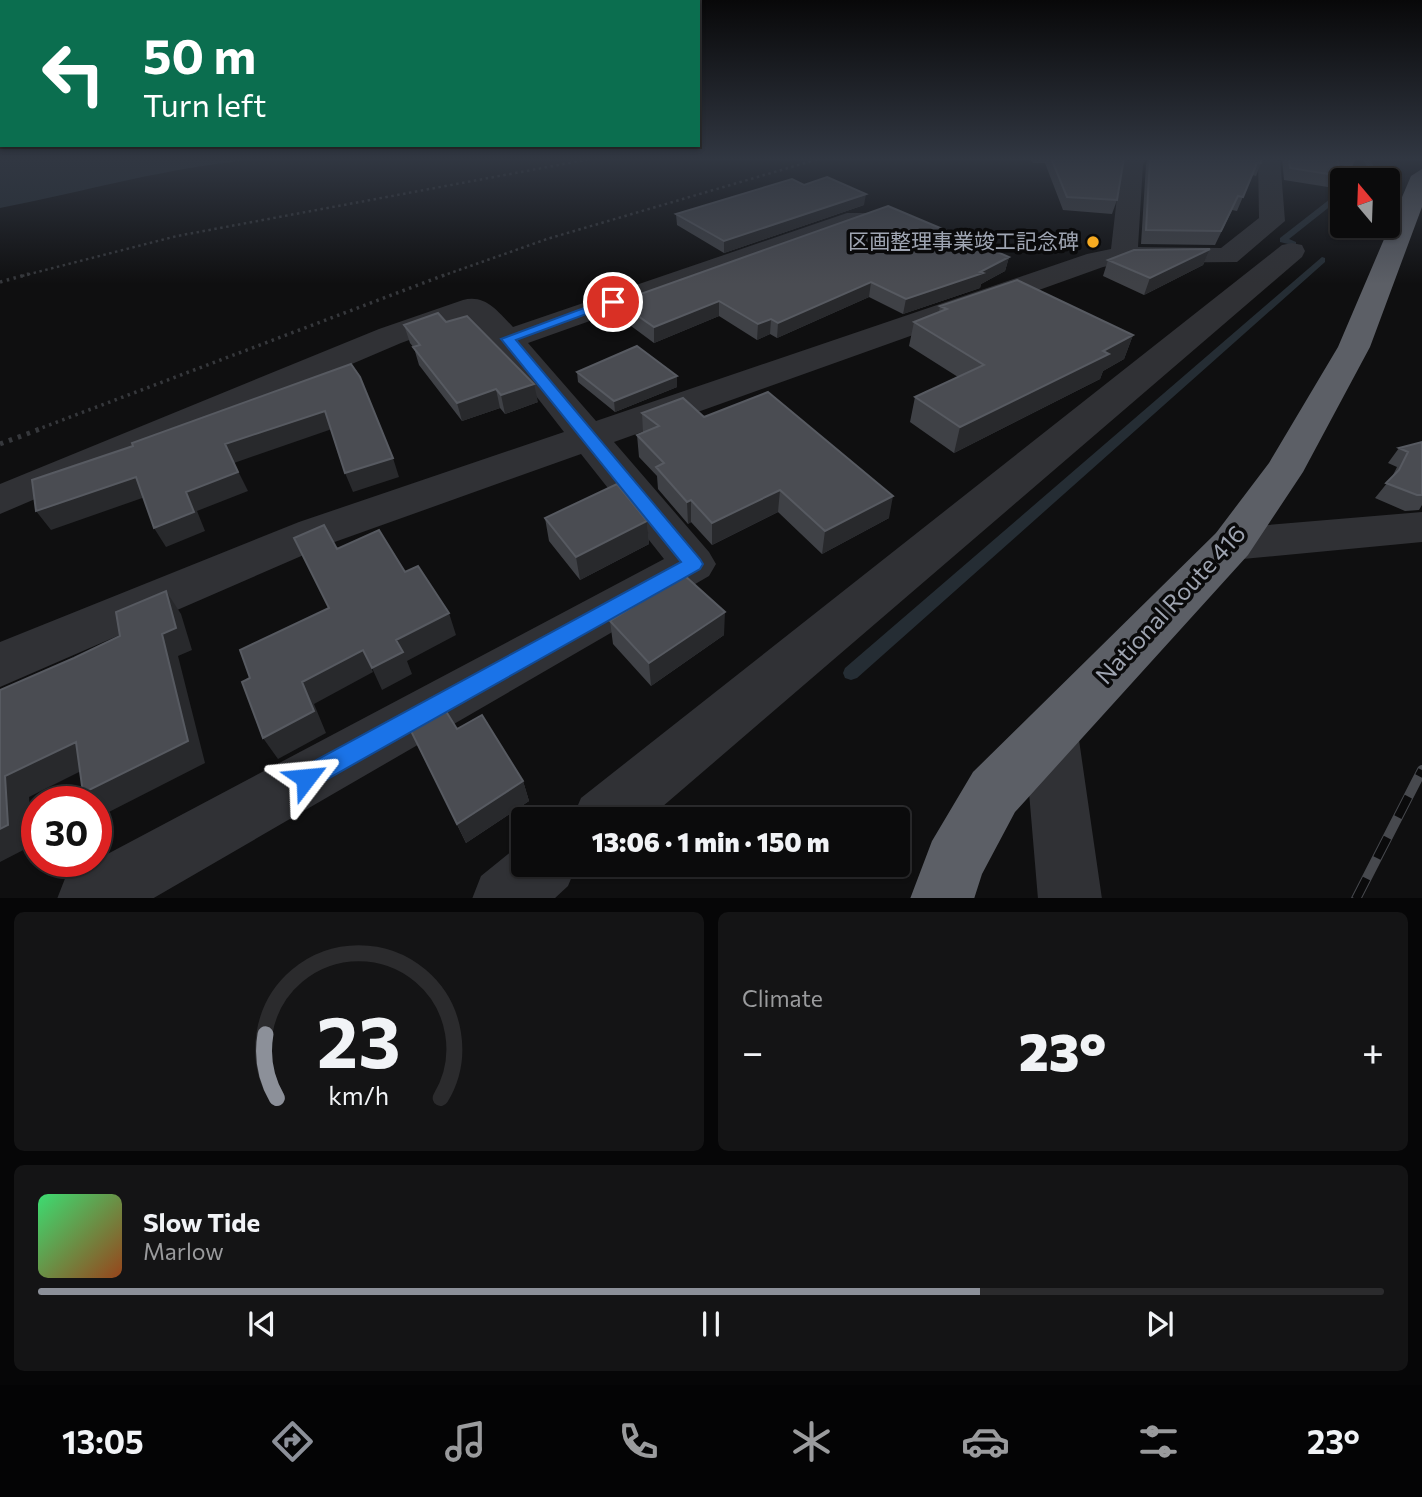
<!DOCTYPE html>
<meta charset="utf-8">
<style>
:root{--surface:#0b0b0c;--page:#141415;--text:#f1f3f6;--muted:#9a9b9d;--line:#2b2b2d;--accent:#8c9099}
body{margin:0;font-family:Commissioner,"Noto Sans JP",sans-serif;background:var(--page);color:var(--text);height:100vh;display:flex;flex-direction:column;font-size:26px;white-space:nowrap}
*{box-sizing:border-box;margin:0}
p{font-size:23px;color:var(--muted)}
.icon{flex:none;width:38px;height:38px;fill:none;stroke:currentColor;stroke-width:2;stroke-linecap:round;stroke-linejoin:round}
.map{position:relative;height:898px;overflow:hidden}
.drawer{display:flex;flex-direction:column;gap:14px;padding:14px;background:#060607;flex:1}
.drawer>*{flex:none}
.guide{position:absolute;left:0px;top:0px;width:700px;height:147px;box-shadow:0 2px 5px #0004,0 0 0 2px var(--line);background:#0b6e4f;color:#fff;overflow:hidden}
.needle{width:46px;rotate:341deg}
.buttons{position:absolute;left:1330px;top:168px;display:grid;gap:14px}
.buttons a{display:grid;place-items:center;width:70px;height:70px;border-radius:7px;background:var(--surface);box-shadow:0 2px 5px #0004,0 0 0 2px var(--line);font-size:35px}
.speed{position:absolute;left:21px;top:786px;display:flex;gap:14px;font-size:35px;font-weight:700;text-align:center}
.speed>*{display:grid;place-content:center;width:91px;height:91px;border-radius:50%;background:var(--surface);box-shadow:0 2px 5px #0004,0 0 0 2px var(--line);line-height:1}
.speed .limit{border:10px solid #d22;background:#fff;color:#111}
.pin{position:absolute;display:grid;place-items:center;width:60px;height:60px;color:#fff;margin:-30px;border:4px solid #fff;border-radius:50%;box-shadow:0 2px 7px #0007}
.me{position:absolute;width:77px;margin:-38px;rotate:61deg;stroke-linejoin:round;filter:drop-shadow(0 0 5px #0008)}
.turn{display:flex;align-items:center;gap:24px;height:147px;padding:0 28px;font-size:32px}
.turn .icon{width:91px;height:91px;stroke-width:2.5}
.turn b{display:block;font-size:49px;line-height:60px}
.big{font-size:52px;font-weight:800;line-height:1.1}
.drawer .widget{flex:1;display:flex;flex-direction:column;justify-content:center;gap:10px;min-width:0;padding:0 24px;border-radius:10px;background:var(--page)}
.drawer .dial{align-items:center;gap:0}
.dial svg{height:182px;overflow:visible;fill:none;stroke:var(--line);stroke-width:7;stroke-linecap:round;text-anchor:middle}
.dial text{fill:var(--text);stroke:none}
.song{display:flex;align-items:center;gap:21px}
.cover{width:84px;height:84px;border-radius:10px;background:linear-gradient(135deg,hsl(140 70% 55%),hsl(20 70% 35%))}
.played{height:7px;border-radius:4px;background:linear-gradient(90deg,var(--accent) 70%,var(--line) 70%)}
.keys{display:flex;justify-content:space-around;direction:ltr}
.heat{display:flex;justify-content:space-between;align-items:center;font-size:38px;direction:ltr}
.drawer .tiles{flex:1;display:grid;gap:14px;grid-template-columns:1fr 1fr}
.widget:last-child{grid-column:span 2}
.trip{position:absolute;left:511px;top:807px;width:399px;height:70px;border-radius:7px;background:var(--surface);box-shadow:0 2px 5px #0004,0 0 0 2px var(--line);font-weight:800;line-height:70px;text-align:center}
.menu{display:flex;height:112px;justify-content:space-around;align-items:center;background:#040405;color:var(--muted)}
.menu .icon{width:49px;height:49px}
.menu .on{color:var(--accent)}
.menu b{font-size:32px;color:var(--text)}
.map>svg:first-child{display:block}
.water{fill:#252d34}
.lines{fill:none;stroke-linecap:round;stroke-linejoin:round}
.stream{fill:#252d34;fill-rule:evenodd}
.path-far2{stroke:#36383c;stroke-width:2.5;stroke-dasharray:2.5 3.5;stroke-linecap:butt}
.path-far1{stroke:#36383c;stroke-width:3.5;stroke-dasharray:2.5 4.5;stroke-linecap:butt}
.path{stroke:#36383c;stroke-width:5;stroke-dasharray:3.5 6;stroke-linecap:butt}
.minor{fill:#303135;fill-rule:evenodd}
.highway{fill:#5c5f66;fill-rule:evenodd}
.rail-casing{stroke:#47494e;stroke-width:10}
.rail{stroke:#0a0a0b;stroke-width:8;stroke-dasharray:23;stroke-linecap:butt}
.wall{fill:#3f4146}
.shaded-wall{fill:#28292c}
.building{fill:#4a4c52;stroke:#575a61;stroke-width:2}
.route{fill:#1a73e8;stroke:#114b97;stroke-width:2}
.poi-dot{fill:#f6aa21;stroke:#0a0a0b;stroke-width:2.5}
.labels{text-anchor:middle;stroke-width:7;stroke-linejoin:round;paint-order:stroke}
.far-poi-label{font-size:21px;fill:#9fa5b2;stroke:#0a0a0b;text-anchor:end}
.street-label{font-size:24px;fill:#9fa5b2;stroke:#0a0a0b}
</style>
<div class="map">
<svg width="1422" height="899" viewBox="0 0 1422 899">
<rect width="100%" height="100%" fill="#0f0f10"/>
<path class="water" d="M0 158H280C185 162 93 190 0 208Z"/>
<g class="lines">
<path class="stream" d="M1363 158H1369L1376 171 1363 180H1356L1368 170Z
M1339 192H1342V197L1289 239 1296 242V246L1280 242V238Z
M1322 257 1325 258V262L857 678 851 680 845 678 843 673 845 668Z"/>
<path class="path-far2" d="M22 276 177 236 596 158
M442 276 547 239 822 158"/>
<path class="path-far1" d="M0 282 29 274
M36 430 447 274"/>
<path class="path" d="M0 444 40 429"/>
<path class="minor" d="M1124 158H1148L1143 164 1138 247 1221 248 1259 218 1258 158H1280L1285 221 1237 262 1124 263 1103 267 614 442 709 552 716 564 709 576 152 899H57L66 876 664 559 581 454 329 544 0 687V642L299 522 564 432 497 346 469 318 401 343 0 514V484L379 329 463 300C486 294 498 312 513 327L847 213H865L869 218 865 223 528 343 596 421 1087 254 1111 249 1121 163Z
M1292 243 1302 245 1305 251 1302 257 648 819H572L581 798 1282 245Z
M1422 512V542L1232 560 1216 555 1210 544 1216 533 1232 528Z
M1051 708 1070 715 1078 733 1102 899H1038L1024 733 1032 715Z
M523 842V864H577L568 886 554 899H472L481 876Z"/>
<path class="highway" d="M1422 169V207L1370 347 1303 472 1248 555 1015 812 982 874 974 899H910L932 841 973 772 1216 533 1269 463 1338 347 1411 176Z"/>
<g class="rail-casing">
<path id="rail" d="M1356 899 1422 770"/>
</g>
<use href="#rail" class="rail"/>
</g>
<path class="wall" d="M1029 158H1124L1117 200 1112 214 1063 210 1045 163H1033Z
M1148 158H1262L1261 163 1256 176 1252 175 1237 211 1232 210 1215 245 1141 244 1146 165Z
M1282 158H1356L1352 167 1339 165 1341 176 1334 188 1284 180Z
M804 185 864 205 724 253 677 225 676 214Z
M1210 249 1203 265 1144 295 1103 276 1108 260Z
M1009 257 1005 271 981 284 980 288 903 314 869 297 777 338 770 334 757 340 719 316 654 343 619 317 618 302Z
M940 306 1133 335 1124 359 1103 371 1100 379 954 453 910 422 915 397 958 377 909 346 914 322 939 312Z
M446 322 538 402 505 414 500 408 462 421 419 365 414 348 410 343 404 325Z
M577 372 677 387 615 412 578 382Z
M642 413 704 417 889 518 822 554 778 512 712 545 691 522 688 524 658 489 657 476 639 457 637 435 643 432Z
M1422 442V505L1419 510 1405 511 1375 498 1392 477 1397 467 1388 463 1399 448Z
M545 518 647 521 649 544 580 580 549 541Z
M610 621 724 635 651 686 613 644Z
M409 727 457 729 523 781 529 801 466 843Z"/>
<path class="shaded-wall" d="M866 194 864 205 724 253V241Z
M1210 249 1203 265 1144 295 1150 278Z
M1009 257 1005 271 981 284 980 288 903 314 906 299 980 272Z
M871 282 869 297 777 338 778 323Z
M719 301V316L654 343V327Z
M771 319 770 334 757 340 758 324Z
M1133 335 1124 359 1103 371 1100 379 954 453 960 427Z
M677 376V387L615 412 614 401Z
M534 384 538 402 505 414 501 395Z
M496 389 500 408 462 421 457 403Z
M325 411 332 429 234 463 248 491 197 511 205 531 166 547 154 528 186 492 225 444Z
M393 458 399 477 353 492 345 473Z
M136 477 148 496 51 530 36 511Z
M780 490 778 512 712 545V523Z
M893 496 889 518 822 554 825 531Z
M691 500V522L688 524 687 502Z
M647 521 649 544 580 580 576 557Z
M166 591 181 614 192 650 178 656 205 763 105 814 96 806V802H92L83 793Z
M725 612 724 635 651 686 649 663Z
M449 613 456 635 407 661 412 674 382 690 372 668 396 640Z
M363 650 373 672 314 704 326 733 278 759 263 738 302 682Z
M76 742 97 763 29 797 33 845 0 862V829L5 776Z
M523 781 529 801 466 843 457 824Z"/>
<path class="building" d="M1051 158H1124L1117 200 1067 197Z
M1150 158H1262L1261 163H1257L1243 197 1238 196 1221 231 1146 230Z
M1289 158H1337L1341 176 1290 168Z
M827 177 866 194 724 241 676 214 792 179 804 185Z
M888 206 1009 257 980 272 983 273 906 299 871 282 778 323 771 319 758 324 719 301 654 327 618 302Z
M1210 249 1150 278 1108 260 1134 250Z
M1017 280 1133 335 1103 351 1109 354 960 427 915 397 984 365 914 322 947 309 940 306Z
M438 313 446 322 467 316 534 384 501 395 496 389 457 403 413 347 420 345 404 325Z
M637 346 677 376 614 401 577 372Z
M351 364 360 377 393 458 345 473 325 411 225 444 238 472 186 492 194 512 154 528 136 477 36 511 32 480 133 446 132 443Z
M768 392 893 496 825 531 780 490 712 523 691 500 687 502 656 467 664 463 637 435 659 426 642 413 683 398 704 417Z
M1422 442V495H1417L1386 483 1399 470 1408 452 1399 448Z
M617 484 647 521 576 557 545 518Z
M324 525 337 549 379 530 405 572 418 566 449 613 396 640 403 652 372 668 363 650 302 682 314 711 263 738 242 682 250 678 240 650 329 608 294 538Z
M684 575 725 612 649 663 610 621Z
M166 591 176 628 162 634 188 741 83 793 76 742 5 776 8 825 0 829V690L74 658 120 636 116 612Z
M444 708 457 729 482 715 523 781 457 824 409 727Z"/>
<linearGradient id="sky" x2="0" y2="1"><stop stop-color="#080809"/><stop offset="0.56" stop-color="#313742"/><stop offset="1" stop-color="#313742" stop-opacity="0"/></linearGradient>
<rect width="1422" height="284" fill="url(#sky)"/>
<path class="route" d="M608 299 619 302 516 340 700 559 703 564 700 569 315 786 306 790 298 786 294 778 298 770 681 562 501 339Z"/>
<circle class="poi-dot" cx="1093" cy="242" r="7"/>
<g class="labels">
<g class="far-poi-label">
<text x="1079" y="249">区画整理事業竣工記念碑</text>
</g>
<g class="street-label">
<text transform="translate(1171 605) rotate(-47)" y="8">National Route 416</text>
</g>
</g>
</svg>
<div class="buttons">
<a><svg class="needle" viewBox="-14 -14 28 28"><path d="M0-13l5 13h-10z" fill="#e53935"/><path d="M0 13l5-13h-10z" fill="#9a9b9d"/></svg></a>
</div>
<div class="speed"><div class="limit">30</div></div>
<div class="pin" style="left:613px;top:302px;background:#d93025"><svg class="icon" aria-label="arrive" viewBox="0 0 24 24"><path d="M6 21V4h12l-3 4 3 4H6"/></svg></div>
<svg class="me" style="left:306px;top:778px" viewBox="-20 -20 40 40"><path d="M0-17L14 15 0 8-14 15z" fill="#1a73e8" stroke="#fff" stroke-width="4"/></svg>
<div class="trip">13:06 · 1 min · 150 m</div>
<div class="guide">
<div class="turn"><svg class="icon" aria-label="left" viewBox="0 0 24 24"><path d="M17 20v-9H6M10 6l-5 5 5 5"/></svg><div><b>50 m</b>Turn left</div></div>
</div>
</div>
<section class="drawer">
<div class="tiles">
<div class="widget dial"><svg viewBox="0 0 100 80">
<path d="M14 69A42 42 0 1 1 86 69"/>
<path d="M14 69A42 42 0 0 1 9 41" stroke="#8c9099"/>
<text x="50" y="56" font-size="32" font-weight="700">23</text>
<text x="50" y="72" font-size="11">km/h</text>
</svg></div>
<div class="widget"><p>Climate</p>
<div class="heat"><a>−</a><b class="big">23°</b><a>+</a></div>
</div>
<div class="widget">
<div class="song"><i class="cover"></i><div><b>Slow Tide</b><p>Marlow</p></div></div>
<div class="played"></div>
<div class="keys"><svg class="icon" aria-label="previous" viewBox="0 0 24 24"><path d="M18 5L8 12l10 7zM5 5v14"/></svg><svg class="icon" aria-label="pause" viewBox="0 0 24 24"><path d="M8 5v14M16 5v14"/></svg><svg class="icon" aria-label="next" viewBox="0 0 24 24"><path d="M6 5l10 7-10 7zM19 5v14"/></svg></div>
</div>
</div>
</section>
<nav class="menu">
<b>13:05</b>
<svg class="icon on" aria-label="directions" viewBox="0 0 24 24"><path d="M12 3l9 9-9 9-9-9zM9 14v-3h6M13 9l2 2-2 2"/></svg>
<svg class="icon" aria-label="music" viewBox="0 0 24 24"><path d="M9 18V5l10-2v13"/><circle cx="6" cy="18" r="3"/><circle cx="16" cy="16" r="3"/></svg>
<svg class="icon" aria-label="phone" viewBox="0 0 24 24"><path d="M5 4h4l2 5-3 2q2 4 5 5l2-3 5 2v4C11 20 4 13 5 4z"/></svg>
<svg class="icon" aria-label="climate" viewBox="0 0 24 24"><path d="M12 3v18M4 7l16 10M4 17L20 7"/></svg>
<svg class="icon" aria-label="car" viewBox="0 0 24 24"><path d="M5 17H2v-5l4-1 3-4h7l3 4 3 1v5h-3M9 17h6M6 11h13"/><circle cx="7" cy="17" r="2"/><circle cx="17" cy="17" r="2"/></svg>
<svg class="icon" aria-label="filters" viewBox="0 0 24 24"><path d="M4 7h16M4 17h16"/><circle cx="9" cy="7" r="2"/><circle cx="15" cy="17" r="2"/></svg>
<b>23°</b>
</nav>
